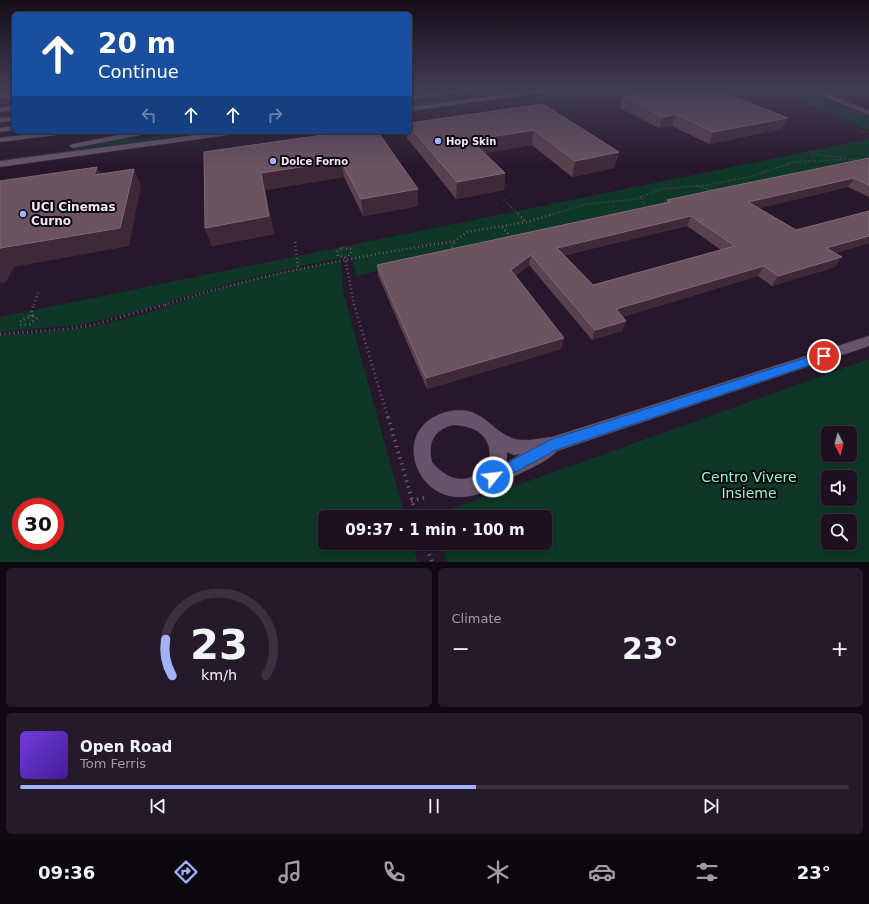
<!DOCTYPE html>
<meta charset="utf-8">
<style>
:root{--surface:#1d1120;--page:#251a29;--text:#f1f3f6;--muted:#a09da5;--line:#3b313e;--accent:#a1b3fd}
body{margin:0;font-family:"DejaVu Sans",sans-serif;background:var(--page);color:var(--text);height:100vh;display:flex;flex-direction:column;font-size:15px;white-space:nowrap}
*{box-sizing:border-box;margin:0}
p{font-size:13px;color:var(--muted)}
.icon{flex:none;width:22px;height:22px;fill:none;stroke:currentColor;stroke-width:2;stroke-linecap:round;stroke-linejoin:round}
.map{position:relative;height:562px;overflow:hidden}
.side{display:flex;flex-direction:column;gap:6px;padding:6px;background:#100912;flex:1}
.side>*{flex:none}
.hud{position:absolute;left:12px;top:12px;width:400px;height:122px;border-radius:6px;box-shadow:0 2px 6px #0003,0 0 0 1px var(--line);background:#1a4fa0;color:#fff;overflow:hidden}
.needle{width:26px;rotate:174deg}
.controls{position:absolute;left:821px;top:426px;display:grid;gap:8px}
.controls a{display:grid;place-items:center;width:36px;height:36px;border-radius:6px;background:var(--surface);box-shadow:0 2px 6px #0003,0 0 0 1px var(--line);font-size:20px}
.speed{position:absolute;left:12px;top:498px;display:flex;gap:8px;font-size:20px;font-weight:700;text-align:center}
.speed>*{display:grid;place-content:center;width:52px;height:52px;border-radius:50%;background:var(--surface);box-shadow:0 2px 6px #0003,0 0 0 1px var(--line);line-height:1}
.speed .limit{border:6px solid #d22;background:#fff;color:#111}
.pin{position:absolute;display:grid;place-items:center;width:34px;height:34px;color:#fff;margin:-17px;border:2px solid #fff;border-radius:50%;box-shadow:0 1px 4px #0007}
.me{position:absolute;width:44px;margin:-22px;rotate:61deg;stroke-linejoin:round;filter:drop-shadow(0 0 3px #0008)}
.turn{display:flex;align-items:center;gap:14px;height:84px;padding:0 20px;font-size:18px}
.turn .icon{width:52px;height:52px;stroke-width:2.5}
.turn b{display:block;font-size:28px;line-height:34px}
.lanes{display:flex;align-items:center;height:38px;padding:0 20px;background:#0003;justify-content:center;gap:20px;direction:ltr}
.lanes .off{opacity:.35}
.big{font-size:30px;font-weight:800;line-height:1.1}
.side .card{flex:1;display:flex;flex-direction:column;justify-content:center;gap:6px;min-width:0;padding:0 14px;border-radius:6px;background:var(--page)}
.side .dial{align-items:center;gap:0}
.dial svg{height:104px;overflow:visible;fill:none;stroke:var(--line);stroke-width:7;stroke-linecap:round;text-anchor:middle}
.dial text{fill:var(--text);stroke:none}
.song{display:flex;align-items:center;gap:12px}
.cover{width:48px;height:48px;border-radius:6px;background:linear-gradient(135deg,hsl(260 70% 55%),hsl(260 70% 35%))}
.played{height:4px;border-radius:2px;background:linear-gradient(90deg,var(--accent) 55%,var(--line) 55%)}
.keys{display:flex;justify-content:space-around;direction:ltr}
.heat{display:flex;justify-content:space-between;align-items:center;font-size:22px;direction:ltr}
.side .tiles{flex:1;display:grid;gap:6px;grid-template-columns:1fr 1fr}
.card:last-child{grid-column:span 2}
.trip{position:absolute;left:318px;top:510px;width:234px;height:40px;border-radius:6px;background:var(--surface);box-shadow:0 2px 6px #0003,0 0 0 1px var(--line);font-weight:800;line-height:40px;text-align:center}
.menu{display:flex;height:64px;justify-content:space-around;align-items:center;background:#0c070d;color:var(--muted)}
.menu .icon{width:28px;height:28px}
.menu .selected{color:var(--accent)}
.menu b{font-size:18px;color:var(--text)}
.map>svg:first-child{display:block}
.green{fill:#0e3727;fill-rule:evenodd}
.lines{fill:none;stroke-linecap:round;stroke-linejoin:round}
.minor-casing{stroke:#3c3140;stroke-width:1}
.path-far4{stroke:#655769;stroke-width:1.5;stroke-dasharray:0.5 1.5;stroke-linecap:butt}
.path-far3{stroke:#655769;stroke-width:2;stroke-dasharray:0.5 2;stroke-linecap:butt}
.path-far2{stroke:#655769;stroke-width:2.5;stroke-dasharray:1 3;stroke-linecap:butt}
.path-far1{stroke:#655769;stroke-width:3;stroke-dasharray:1 3.5;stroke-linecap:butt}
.path{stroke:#655769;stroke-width:4;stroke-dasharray:1.5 4.5;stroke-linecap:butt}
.minor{fill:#67546c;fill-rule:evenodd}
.wall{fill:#5a414d;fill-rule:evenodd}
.shaded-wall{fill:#3f2838}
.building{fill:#6b535f;stroke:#806a76;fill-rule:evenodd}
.route{fill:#1a73e8;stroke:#114b97}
.poi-dot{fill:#a1b3fd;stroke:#0c060e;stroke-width:1.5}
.labels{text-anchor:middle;stroke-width:4;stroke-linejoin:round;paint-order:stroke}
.far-poi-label{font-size:10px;font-weight:bold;fill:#f2e8f5;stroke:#0c060e;text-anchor:start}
.poi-label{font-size:12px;font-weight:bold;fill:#f2e8f5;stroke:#0c060e;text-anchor:start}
.near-park-label{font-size:14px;fill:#8dfac9;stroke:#0c060e}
</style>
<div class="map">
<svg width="869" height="562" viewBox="0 0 869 562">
<rect width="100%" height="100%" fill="#27172b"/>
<path class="green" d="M518 89H540L410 106V103Z
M766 89H801L869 117V131L805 103Z
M627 90H650L657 96 643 98 629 91H624L525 104 519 99Z
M187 132H211L53 153 137 136 136 139Z
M869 139V164L356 276 351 256 296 267 232 283 142 310 81 325 0 332V317Z
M341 261 344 295 405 517H325V543H412L418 562H0V335C34 333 69 331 103 324 147 315 188 298 231 285 267 275 304 267 341 261ZM21 507H55V541H21Z
M869 359V562H447L441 543H545V517L431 516ZM828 433H850V455H828ZM828 477H850V499H828ZM828 521H850V543H828Z"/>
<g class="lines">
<g class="minor-casing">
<path id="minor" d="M460 89H480L410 100V96Z
M545 89H565L410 111V107Z
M807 89H816L869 111V115Z
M14 93V97L0 98V94Z
M14 106V110L0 112V108Z
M14 117V121L0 122V118Z
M14 126V130L0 132V128Z
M47 132H69L65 134 0 142V138Z
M134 132H150L146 134 73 148 69 146 73 144Z
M218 132H239L235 134 0 167V161Z
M869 336V346L557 451C547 462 528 469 515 476 498 486 479 497 459 497 412 497 390 423 451 411 483 405 492 433 515 439 526 442 541 438 552 437ZM452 425C475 425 494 436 489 463 472 485 450 484 432 462 427 443 434 430 452 425ZM507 452 514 455 521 454 507 462Z"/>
</g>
<path class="path-far4" d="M651 89 657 94
M859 131 869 132"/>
<path class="path-far3" d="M809 151 818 155 848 158
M698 186 715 191
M641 197 646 209
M504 200 519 215
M550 215 588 204 636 199 661 189 707 185 749 177 795 162 852 159 869 161"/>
<path class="path-far2" d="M518 214 526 222
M502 227 512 238
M295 242 298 268
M342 248 351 249V254L345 257 338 256 337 252Z
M450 251 455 241
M345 257 354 305
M34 305 38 293
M165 305C260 273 357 257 455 241L467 232 527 222 553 214"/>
<path class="path-far1" d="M354 304 388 418
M30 316 34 304
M33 316 37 318 30 324 20 325 21 320Z
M0 334 66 329 92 325 168 304"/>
<path class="path" d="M388 417 417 517
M411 501 428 497
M425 543 432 562"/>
<use href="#minor" class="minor"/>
</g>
<path class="wall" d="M623 97 782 129 709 144 672 126 659 128 620 108Z
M543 104 619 152 614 168 572 177 532 145 484 153 505 173 504 190 456 199 407 138V132H410V123Z
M344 132 418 206 363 216 344 177 265 190 274 234 212 246 205 228Z
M869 158V197L848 187 759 208 796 230 869 211V243L835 253V267L772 286 758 276 622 317V331L592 340 529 265 515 276 564 338 561 349 427 389 378 275 377 265 667 202V200ZM687 226 721 250 593 285 564 255Z"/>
<path class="shaded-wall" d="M410 89H447L410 95Z
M676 114 672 126 659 128 663 117Z
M788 118 782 129 709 144 713 132Z
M534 130 532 145 470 156 471 140Z
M619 152 614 168 572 177 575 161Z
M341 161 344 177 265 190 274 234 212 246 205 228 261 173Z
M97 167 105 183 94 175Z
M134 169 141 186 129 246 14 267 6 282 0 283V248Z
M505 173 504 190 456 199 457 182Z
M854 178 848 187 744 212 748 202Z
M418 189V206L363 216 361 199Z
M691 216 687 226 555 258 557 248Z
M869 236V243L820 258 826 248Z
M531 255 529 265 509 280 511 270Z
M842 257 835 267 772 286 778 276Z
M764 266 758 276 612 320 616 309Z
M626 321 622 331 592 340 595 330Z
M564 338 561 349 427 389 426 378Z"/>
<path class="building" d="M672 89H715L788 118 713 132 676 114 663 117 623 97Z
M543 104 619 152 575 161 534 130 471 140 505 173 457 182 410 127V123Z
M344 132H378L418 189 361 199 341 161 261 173 269 216 205 228 204 152Z
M869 158V185L854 178 748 202 796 230 869 211V236L826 248 842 257 778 276 764 266 616 309 626 321 595 330 531 255 511 270 564 338 426 378 377 265 670 202 667 200 723 188ZM691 216 735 246 593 285 557 248Z
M97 167 94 175 134 169 120 228 0 248V249V181Z"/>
<linearGradient id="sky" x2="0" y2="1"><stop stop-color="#150d18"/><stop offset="0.53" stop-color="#413c55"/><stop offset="1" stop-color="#413c55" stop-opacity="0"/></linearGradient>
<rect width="869" height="168" fill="url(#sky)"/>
<path class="route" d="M824 352 829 356 828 359 556 450 493 484 488 482 486 477 488 473 552 439Z"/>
<g class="poi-dot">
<circle cx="438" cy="141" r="4"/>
<circle cx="273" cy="161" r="4"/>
<circle cx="23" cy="214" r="4"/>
</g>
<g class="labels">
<g class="far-poi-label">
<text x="446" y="145">Hop Skin</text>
<text x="281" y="165">Dolce Forno</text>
</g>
<g class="poi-label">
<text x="31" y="211">UCI Cinemas<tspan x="31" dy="14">Curno</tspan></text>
</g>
<g class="near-park-label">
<text x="749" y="482">Centro Vivere<tspan x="749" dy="16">Insieme</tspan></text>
</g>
</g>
</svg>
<div class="controls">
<a><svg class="needle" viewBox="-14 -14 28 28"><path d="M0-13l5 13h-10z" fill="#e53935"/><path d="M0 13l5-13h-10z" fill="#a09da5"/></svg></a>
<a><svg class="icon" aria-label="sound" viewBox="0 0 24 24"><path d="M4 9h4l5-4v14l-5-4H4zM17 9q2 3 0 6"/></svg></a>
<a><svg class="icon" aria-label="search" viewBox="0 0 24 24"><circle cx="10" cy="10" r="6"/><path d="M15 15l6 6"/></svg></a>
</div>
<div class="speed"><div class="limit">30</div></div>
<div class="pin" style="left:824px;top:356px;background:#d93025"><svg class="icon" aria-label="arrive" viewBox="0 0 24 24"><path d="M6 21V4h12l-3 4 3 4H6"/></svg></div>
<svg class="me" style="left:493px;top:477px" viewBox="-20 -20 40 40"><circle r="17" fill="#1a73e8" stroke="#fff" stroke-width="3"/><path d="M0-11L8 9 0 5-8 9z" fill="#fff"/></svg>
<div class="trip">09:37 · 1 min · 100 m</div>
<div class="hud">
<div class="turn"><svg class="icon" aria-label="ahead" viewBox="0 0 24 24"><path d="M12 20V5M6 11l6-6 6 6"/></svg><div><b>20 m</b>Continue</div></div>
<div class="lanes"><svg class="icon off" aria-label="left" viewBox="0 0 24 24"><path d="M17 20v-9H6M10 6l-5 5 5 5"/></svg><svg class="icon" aria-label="ahead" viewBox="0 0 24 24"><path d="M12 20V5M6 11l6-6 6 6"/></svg><svg class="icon" aria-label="ahead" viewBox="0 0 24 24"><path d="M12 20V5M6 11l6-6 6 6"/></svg><svg class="icon off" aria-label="right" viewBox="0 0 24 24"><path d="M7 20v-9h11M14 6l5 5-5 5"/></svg></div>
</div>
</div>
<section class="side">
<div class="tiles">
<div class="card dial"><svg viewBox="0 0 100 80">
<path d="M14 69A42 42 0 1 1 86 69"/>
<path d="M14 69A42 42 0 0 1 9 41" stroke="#a1b3fd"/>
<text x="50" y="56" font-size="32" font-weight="700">23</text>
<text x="50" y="72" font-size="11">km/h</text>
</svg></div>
<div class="card"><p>Climate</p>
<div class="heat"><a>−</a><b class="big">23°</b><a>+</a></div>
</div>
<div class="card">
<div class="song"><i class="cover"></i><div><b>Open Road</b><p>Tom Ferris</p></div></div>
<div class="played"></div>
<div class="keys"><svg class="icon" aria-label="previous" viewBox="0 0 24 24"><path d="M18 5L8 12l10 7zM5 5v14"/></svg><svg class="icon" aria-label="pause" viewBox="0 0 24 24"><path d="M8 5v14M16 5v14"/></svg><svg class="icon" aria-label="next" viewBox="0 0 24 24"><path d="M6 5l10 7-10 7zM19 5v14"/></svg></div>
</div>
</div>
</section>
<nav class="menu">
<b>09:36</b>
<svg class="icon selected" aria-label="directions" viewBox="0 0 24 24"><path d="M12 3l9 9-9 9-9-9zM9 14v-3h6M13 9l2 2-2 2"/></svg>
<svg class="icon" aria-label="music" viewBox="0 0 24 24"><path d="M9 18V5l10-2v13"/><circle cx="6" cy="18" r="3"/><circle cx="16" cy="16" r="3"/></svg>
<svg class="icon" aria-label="phone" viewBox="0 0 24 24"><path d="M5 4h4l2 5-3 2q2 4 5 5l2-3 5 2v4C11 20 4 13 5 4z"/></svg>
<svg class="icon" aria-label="climate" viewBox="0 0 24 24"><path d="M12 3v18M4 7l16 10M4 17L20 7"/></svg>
<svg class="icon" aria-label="car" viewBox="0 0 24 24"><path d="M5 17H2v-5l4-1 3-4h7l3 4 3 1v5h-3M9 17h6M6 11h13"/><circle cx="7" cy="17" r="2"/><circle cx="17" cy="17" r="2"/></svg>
<svg class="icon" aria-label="filters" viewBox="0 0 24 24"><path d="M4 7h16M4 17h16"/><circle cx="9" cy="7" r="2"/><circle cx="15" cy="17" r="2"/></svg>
<b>23°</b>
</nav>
